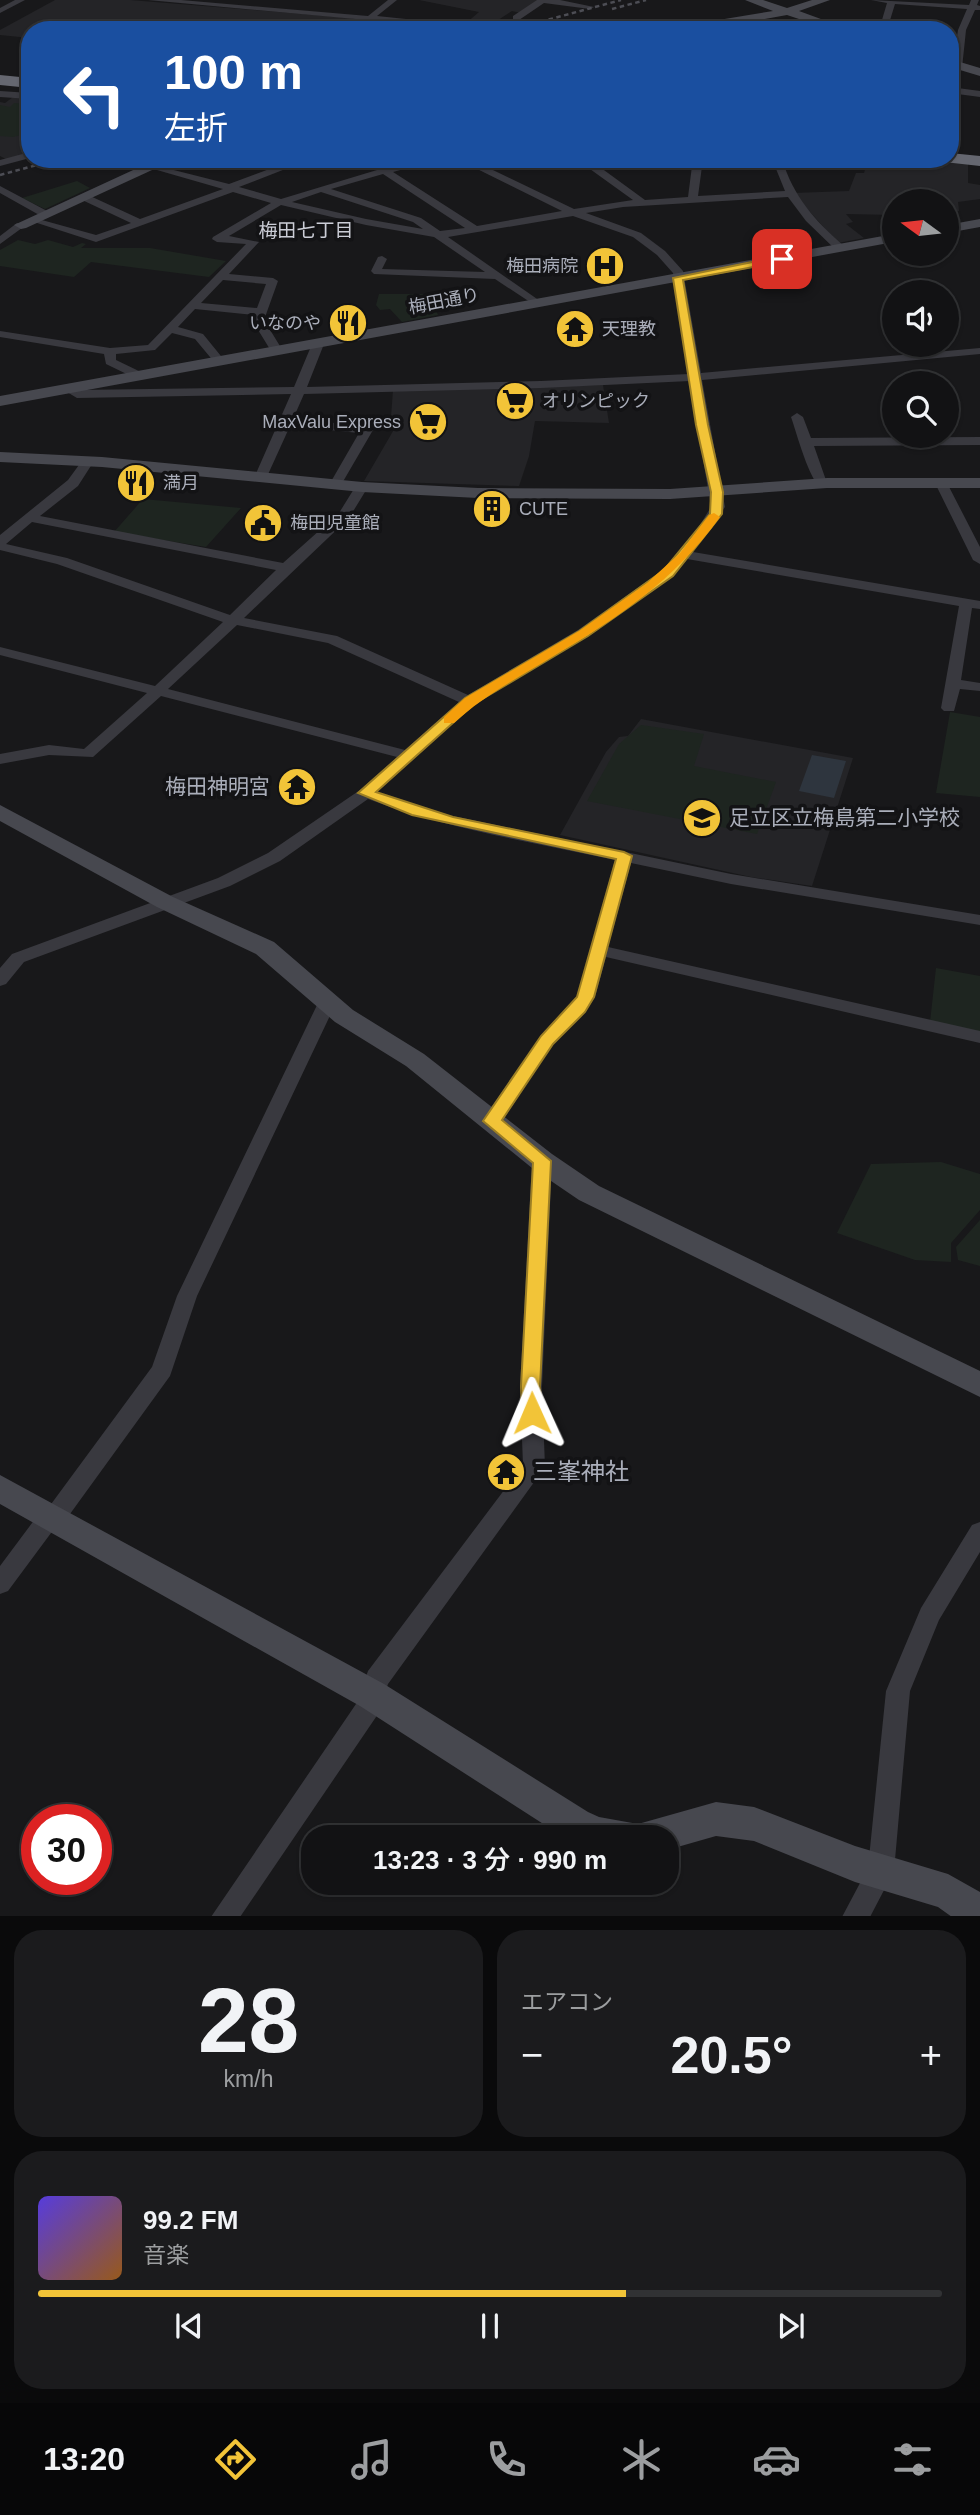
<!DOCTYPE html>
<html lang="ja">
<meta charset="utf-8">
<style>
:root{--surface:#121214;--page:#1b1b1d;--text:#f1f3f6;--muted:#9c9ea0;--line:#313234;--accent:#f2c438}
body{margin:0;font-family:Helvetica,"Noto Sans JP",sans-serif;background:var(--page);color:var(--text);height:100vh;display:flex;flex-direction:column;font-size:26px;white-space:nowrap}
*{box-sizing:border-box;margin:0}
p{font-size:23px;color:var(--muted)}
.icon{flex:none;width:38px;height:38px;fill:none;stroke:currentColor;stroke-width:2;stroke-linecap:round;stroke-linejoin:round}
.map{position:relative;height:1916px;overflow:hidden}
.sheet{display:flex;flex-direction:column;gap:14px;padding:14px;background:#0a0a0b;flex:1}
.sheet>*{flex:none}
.banner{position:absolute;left:21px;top:21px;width:938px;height:147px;border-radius:28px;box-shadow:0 2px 5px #0004,0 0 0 2px var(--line);background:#1a4fa0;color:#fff;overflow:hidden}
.needle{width:46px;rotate:285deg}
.buttons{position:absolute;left:882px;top:189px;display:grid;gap:14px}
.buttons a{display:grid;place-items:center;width:77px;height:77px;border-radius:50%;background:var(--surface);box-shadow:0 2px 5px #0004,0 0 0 2px var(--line);font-size:35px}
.speed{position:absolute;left:21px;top:1804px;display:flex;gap:14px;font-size:35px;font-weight:700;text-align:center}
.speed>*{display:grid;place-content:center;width:91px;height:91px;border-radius:50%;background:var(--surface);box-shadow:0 2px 5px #0004,0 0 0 2px var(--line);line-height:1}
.speed .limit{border:10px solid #d22;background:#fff;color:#111}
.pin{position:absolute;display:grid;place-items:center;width:60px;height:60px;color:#fff;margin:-30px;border-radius:14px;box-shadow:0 4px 10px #0006}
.me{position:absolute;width:77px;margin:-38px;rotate:359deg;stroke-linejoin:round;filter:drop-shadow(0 0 5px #0008)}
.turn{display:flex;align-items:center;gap:24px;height:147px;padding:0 28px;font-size:32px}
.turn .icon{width:91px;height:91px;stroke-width:2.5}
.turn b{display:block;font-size:49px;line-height:60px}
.big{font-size:52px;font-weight:600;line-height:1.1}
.sheet .widget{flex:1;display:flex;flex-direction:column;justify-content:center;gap:10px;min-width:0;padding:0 24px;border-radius:28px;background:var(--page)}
.sheet .dial{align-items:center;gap:0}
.dial b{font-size:91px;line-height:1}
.song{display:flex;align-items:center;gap:21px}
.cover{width:84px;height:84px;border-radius:10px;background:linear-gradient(135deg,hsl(250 70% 55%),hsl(30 70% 35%))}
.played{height:7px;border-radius:4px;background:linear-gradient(90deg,var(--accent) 65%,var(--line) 65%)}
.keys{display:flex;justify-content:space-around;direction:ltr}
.heat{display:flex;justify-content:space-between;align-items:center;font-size:38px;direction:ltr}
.sheet .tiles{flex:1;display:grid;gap:14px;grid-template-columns:1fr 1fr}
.widget:last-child{grid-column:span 2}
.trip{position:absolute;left:301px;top:1825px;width:378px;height:70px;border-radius:28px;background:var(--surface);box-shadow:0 2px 5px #0004,0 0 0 2px var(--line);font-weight:600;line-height:70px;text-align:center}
.dock{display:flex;height:112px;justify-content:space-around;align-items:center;background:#070708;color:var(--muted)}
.dock .icon{width:49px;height:49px}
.dock .current{color:var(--accent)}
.dock b{font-size:32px;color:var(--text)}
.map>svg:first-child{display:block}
.built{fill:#242427}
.green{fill:#1e2520}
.water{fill:#2e353e}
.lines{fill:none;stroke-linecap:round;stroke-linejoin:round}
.street{fill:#39393f;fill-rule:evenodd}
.secondary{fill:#47484f;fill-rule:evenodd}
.highway{fill:#656770;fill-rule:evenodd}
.rail{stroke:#4c4d54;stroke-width:2.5;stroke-dasharray:4.5 3.5;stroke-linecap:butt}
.route{fill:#f2c438;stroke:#9d7f24;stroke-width:2}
.slow{fill:#f59e0b}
.labels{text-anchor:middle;stroke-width:7;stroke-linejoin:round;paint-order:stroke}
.far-poi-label{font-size:18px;fill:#aaaeba;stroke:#131315;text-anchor:start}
.far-street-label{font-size:18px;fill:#aaaeba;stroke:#131315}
.far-neighbourhood-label{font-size:19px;fill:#cbcdd6;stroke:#131315}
.poi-label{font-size:21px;fill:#aaaeba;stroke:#131315;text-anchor:end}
.near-poi-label{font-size:24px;fill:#aaaeba;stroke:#131315;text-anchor:start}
</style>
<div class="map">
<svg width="980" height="1917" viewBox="0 0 980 1917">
<rect width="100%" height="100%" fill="#18181a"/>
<path class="built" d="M55 0H130L352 18 356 23 400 30H30V38L0 35V30Z
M419 0H539L521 13 512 11 489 26 465 24 479 12Z
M13 97 30 98V154L6 159 0 156V102L5 103Z
M892 160 968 163V183L980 185V199L958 202 959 211 947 212V201H894V215L846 214 853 222 846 224 864 238 838 243 793 193 849 191 856 173H864L866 166H890Z
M603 385 609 423 535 421 529 456 519 486 364 481 396 426V418L391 417 393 390Z
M641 719 853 758 812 886 751 877 560 835 606 752 619 737 628 736Z"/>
<path class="green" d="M14 103 30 104V133L13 137 0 136V105L10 107Z
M77 181 90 188 45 209 22 198Z
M18 240 35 244 48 240 73 247 82 243 86 244 81 248H150L226 261 209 277 91 262 74 277 0 266V250Z
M379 294H429L438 315 402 322 390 309 380 310 376 305Z
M143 499 241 508 206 547 114 532Z
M950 712 980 717V797L936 793Z
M641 725 704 734 694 766 776 782 757 834 587 801 619 744Z
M936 968 980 976V1032L930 1022Z
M941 1162 980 1174V1210L951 1243V1262L915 1260 837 1233 871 1164Z
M980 1220V1266L958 1260 956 1247Z"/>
<path class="water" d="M812 755 846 761 834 798 799 791Z"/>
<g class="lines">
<path class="street" d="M15 0H25L0 13V8Z
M148 0H181L368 16 388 0H397L377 16 513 30H476Z
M537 0H560L594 7 590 9 544 3 519 20H513V16Z
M871 0 969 5 971 0H979L977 5 980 6V10H975L966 30 962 68 950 79V70L954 66 953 62 958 30 967 9 895 4 887 30H879L887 3Z
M795 24 798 29 785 30Z
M950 87 980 91V97L950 93Z
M0 91 30 93V99L0 97Z
M30 152V158L0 166V160Z
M296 159H311L239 187 281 199 377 170 362 159H374L387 167 422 159H441L393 172 477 226 562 211 457 159H470L574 209 633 200 583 164 581 162 585 159H703L698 196 785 191 772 159H782C793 196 815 221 844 246V250H836L806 221 788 197 623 207 586 213 641 233 665 251 683 271 701 373 980 348V354L702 380 725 507 693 552 980 601V609L972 608 961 680 980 683V691L960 689 954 711H944L941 708 959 606 687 559 673 576 588 636 474 704 377 792 423 809 453 816 731 874 980 915V925L731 884 631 863 608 947 980 1031V1043L606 957 595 997 585 1012 553 1044 499 1126H485L482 1121 485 1116 541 1036 577 997 615 860C532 842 447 829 368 799L280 861 230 886 24 962 6 984 0 986V968L12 954 218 878 268 853 360 790 397 757 161 696 93 757 49 755 0 764V754L49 745 84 749 147 693 0 655V647L155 686 223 622 57 564 0 550V535L68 480 84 458H92L94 461 78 486 40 516 283 563 339 513 357 484H367L368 487 349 518 244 618 337 636 468 695 578 630 663 570 698 528 711 507 690 381 541 388 304 394 293 419 367 426 373 430 341 485 335 489 329 485 359 433 290 426 265 481 260 482 254 478 291 394 77 398 62 389 68 385 79 390 294 387 312 344 318 341 324 344 307 387 541 381 689 374 673 273 657 255 633 237 573 216 448 237 540 301 542 303 536 306 495 279 374 274 371 271 378 257 382 256 387 259 382 269 485 272 434 237 366 225 281 205 229 236 259 242 229 274 273 278 278 281 264 320 283 351 281 353 271 351 252 320 254 315 195 309 178 327 203 334 225 361 223 363H215L195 339 172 333 155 350 116 354V360L143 373V379L139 380 106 364 104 354 0 337V331L110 348 148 345 246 244 217 242 212 239 213 237 271 203 233 192 96 242 31 221V217L96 235 131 223 80 199V195H88L140 219 223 189 150 168V164L229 184ZM597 165 692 166 688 197 645 200ZM383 174 465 228 440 231 421 218 331 189ZM321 192 413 222 423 229 366 219 292 202ZM223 280 266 284 257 308 201 303ZM32 522 276 570 230 615 227 614 67 558 6 544ZM237 625 328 643 459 702 405 750 168 689Z
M0 186 49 212 50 214 41 216 0 193Z
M17 223 26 225 0 244V236Z
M797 413 803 417 811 438 980 437V445L814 446 827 483 821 487C810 483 796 431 791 417Z
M941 479 947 483 980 547V564L973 560 935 483Z
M327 997 336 1003 197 1296 170 1376 62 1525 51 1533 8 1591 0 1594V1566L35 1519 46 1511 152 1367 177 1296 318 1003Z
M542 1154 549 1156 552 1161 542 1387 545 1467 388 1684 376 1717 240 1917H211L356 1704 368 1671 523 1465 520 1387 532 1161 535 1156Z
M980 1522V1552L939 1620 910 1691 894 1871 870 1917H842L868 1868 886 1691 921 1608 972 1525Z"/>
<path class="secondary" d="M745 0H763L787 8 812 0H830L799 11 851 30H832L787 15 704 30H676L682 26 773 11Z
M950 59 980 68V76L950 67Z
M157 159H176L26 228 21 229 14 225Z
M980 219V227L947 233V225Z
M894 234V242L0 406V396Z
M0 452 102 457 362 482 478 488 670 489 827 478H980V488H827L670 499 478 498 362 492 102 467 0 462Z
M0 805 173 897 274 942 353 1010 424 1054 552 1154 599 1186 980 1371V1397L579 1200 532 1168 406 1066 335 1022 256 954 157 907 0 821Z
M0 1475 384 1684 588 1812 599 1817 638 1824 716 1802 754 1807 855 1846 948 1874 980 1892V1917H952L938 1907 855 1882 754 1841 716 1836 667 1850V1838L562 1836 360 1706 0 1504Z"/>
<path class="highway" d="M0 75 30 78V88L0 85Z
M950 153 980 156V166L944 162 942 159H950Z"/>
<path class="rail" d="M612 9 646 0
M510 30 621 0
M0 175 59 159"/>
</g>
<path class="route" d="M782 256 787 259 785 261 683 280 708 425 723 492 722 514 673 576 588 636 474 704 376 792 453 817 624 852 632 856 594 997 585 1012 553 1044 502 1120 551 1161 540 1387 542 1413 539 1419 532 1422 525 1419 522 1413 521 1387 533 1163 483 1121 541 1036 577 997 616 859 412 815 358 793 465 698 579 631 664 570 710 514 711 492 696 425 673 278Z"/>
<path class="slow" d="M714 513 720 517C674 581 619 617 552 657 518 678 483 696 454 723H444V717L465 698 579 631 647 583 680 553 709 515Z"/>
<defs>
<g id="hospital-disc" transform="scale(2.0125)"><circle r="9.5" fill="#f2c438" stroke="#131315"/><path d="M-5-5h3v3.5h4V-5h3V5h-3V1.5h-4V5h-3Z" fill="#111"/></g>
<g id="restaurant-disc" transform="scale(2.0125)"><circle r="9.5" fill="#f2c438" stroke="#131315"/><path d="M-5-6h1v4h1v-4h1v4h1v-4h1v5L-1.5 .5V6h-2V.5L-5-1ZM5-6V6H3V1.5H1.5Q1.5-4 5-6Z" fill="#111"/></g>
<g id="temple-disc" transform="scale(2.0125)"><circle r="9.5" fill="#f2c438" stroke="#131315"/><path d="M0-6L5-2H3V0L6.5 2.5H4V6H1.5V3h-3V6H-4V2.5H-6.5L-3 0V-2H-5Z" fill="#111"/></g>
<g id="supermarket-disc" transform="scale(2.0125)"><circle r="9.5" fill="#f2c438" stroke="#131315"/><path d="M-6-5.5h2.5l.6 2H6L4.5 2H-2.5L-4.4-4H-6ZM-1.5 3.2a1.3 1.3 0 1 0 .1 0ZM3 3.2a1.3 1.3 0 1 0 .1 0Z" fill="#111"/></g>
<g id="building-disc" transform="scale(2.0125)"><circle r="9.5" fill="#f2c438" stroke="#131315"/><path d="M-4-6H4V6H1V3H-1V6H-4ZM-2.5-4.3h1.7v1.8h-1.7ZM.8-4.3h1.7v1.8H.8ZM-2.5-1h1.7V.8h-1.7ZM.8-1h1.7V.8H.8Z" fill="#111"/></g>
<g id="civic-disc" transform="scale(2.0125)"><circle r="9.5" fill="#f2c438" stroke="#131315"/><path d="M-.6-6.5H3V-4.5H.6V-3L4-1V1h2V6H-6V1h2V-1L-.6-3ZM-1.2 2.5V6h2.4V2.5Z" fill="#111"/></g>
<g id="school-disc" transform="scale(2.0125)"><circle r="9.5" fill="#f2c438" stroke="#131315"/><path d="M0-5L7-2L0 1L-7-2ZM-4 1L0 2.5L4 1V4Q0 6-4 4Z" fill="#111"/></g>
</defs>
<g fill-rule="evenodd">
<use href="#hospital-disc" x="605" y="266"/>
<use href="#restaurant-disc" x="348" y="323"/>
<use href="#temple-disc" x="575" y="329"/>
<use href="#supermarket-disc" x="515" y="401"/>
<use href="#supermarket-disc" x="428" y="422"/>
<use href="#restaurant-disc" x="136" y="483"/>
<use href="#building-disc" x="492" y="509"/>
<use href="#civic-disc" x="263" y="523"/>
<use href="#temple-disc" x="297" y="787"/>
<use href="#school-disc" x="702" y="818"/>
<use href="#temple-disc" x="506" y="1472"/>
</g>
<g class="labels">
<g class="far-poi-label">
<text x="578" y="272" text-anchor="end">梅田病院</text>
<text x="321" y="329" text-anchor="end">いなのや</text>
<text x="602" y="335">天理教</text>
<text x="542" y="407">オリンピック</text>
<text x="401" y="428" text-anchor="end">MaxValu Express</text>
<text x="163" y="489">満月</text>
<text x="519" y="515">CUTE</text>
<text x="290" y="529">梅田児童館</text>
</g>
<g class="far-street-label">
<text transform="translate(444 301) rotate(-11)" y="6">梅田通り</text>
</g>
<g class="far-neighbourhood-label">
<text x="306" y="237">梅田七丁目</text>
</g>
<g class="poi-label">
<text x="270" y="794">梅田神明宮</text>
<text x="729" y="825" text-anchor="start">足立区立梅島第二小学校</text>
</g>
<g class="near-poi-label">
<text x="533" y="1480">三峯神社</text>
</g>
</g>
</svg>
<div class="buttons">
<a><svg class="needle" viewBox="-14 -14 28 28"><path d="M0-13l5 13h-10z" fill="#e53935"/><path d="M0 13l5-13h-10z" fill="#9c9ea0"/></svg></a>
<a><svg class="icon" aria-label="sound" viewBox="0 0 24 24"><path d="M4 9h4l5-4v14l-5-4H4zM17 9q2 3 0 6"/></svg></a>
<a><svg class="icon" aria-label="search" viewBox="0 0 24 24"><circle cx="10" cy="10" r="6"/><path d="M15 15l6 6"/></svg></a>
</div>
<div class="speed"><div class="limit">30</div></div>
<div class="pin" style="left:782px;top:259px;background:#d93025"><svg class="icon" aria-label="arrive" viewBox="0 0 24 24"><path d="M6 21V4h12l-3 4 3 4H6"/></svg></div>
<svg class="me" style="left:532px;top:1413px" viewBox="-20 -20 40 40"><path d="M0-17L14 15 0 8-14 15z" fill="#f2c438" stroke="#fff" stroke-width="4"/></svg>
<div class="trip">13:23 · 3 分 · 990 m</div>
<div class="banner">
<div class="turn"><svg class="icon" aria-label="left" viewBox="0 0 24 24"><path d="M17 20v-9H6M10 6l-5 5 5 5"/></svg><div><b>100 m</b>左折</div></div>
</div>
</div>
<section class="sheet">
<div class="tiles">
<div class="widget dial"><b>28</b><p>km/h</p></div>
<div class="widget"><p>エアコン</p>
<div class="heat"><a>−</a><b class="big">20.5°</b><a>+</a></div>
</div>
<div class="widget">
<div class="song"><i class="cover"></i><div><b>99.2 FM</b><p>音楽</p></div></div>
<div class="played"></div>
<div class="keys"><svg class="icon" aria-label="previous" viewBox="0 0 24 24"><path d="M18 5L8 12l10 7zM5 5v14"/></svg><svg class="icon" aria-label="pause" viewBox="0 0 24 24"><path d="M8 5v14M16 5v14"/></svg><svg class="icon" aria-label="next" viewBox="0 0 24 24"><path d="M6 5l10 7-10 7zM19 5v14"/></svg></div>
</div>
</div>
</section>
<nav class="dock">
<b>13:20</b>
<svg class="icon current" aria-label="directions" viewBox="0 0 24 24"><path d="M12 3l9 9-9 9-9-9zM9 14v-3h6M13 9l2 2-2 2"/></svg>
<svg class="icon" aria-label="music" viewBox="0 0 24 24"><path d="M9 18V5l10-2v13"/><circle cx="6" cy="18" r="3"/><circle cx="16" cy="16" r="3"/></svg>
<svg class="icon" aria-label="phone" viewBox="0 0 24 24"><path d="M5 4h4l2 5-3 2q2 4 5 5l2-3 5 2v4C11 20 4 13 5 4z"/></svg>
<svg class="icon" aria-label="climate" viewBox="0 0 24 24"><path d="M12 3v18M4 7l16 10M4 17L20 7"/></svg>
<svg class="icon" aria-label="car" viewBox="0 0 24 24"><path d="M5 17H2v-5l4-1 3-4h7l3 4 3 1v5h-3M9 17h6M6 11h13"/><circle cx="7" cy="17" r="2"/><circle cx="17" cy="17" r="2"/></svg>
<svg class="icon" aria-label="filters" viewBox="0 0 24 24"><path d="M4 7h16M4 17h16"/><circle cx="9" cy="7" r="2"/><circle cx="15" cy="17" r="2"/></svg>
</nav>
